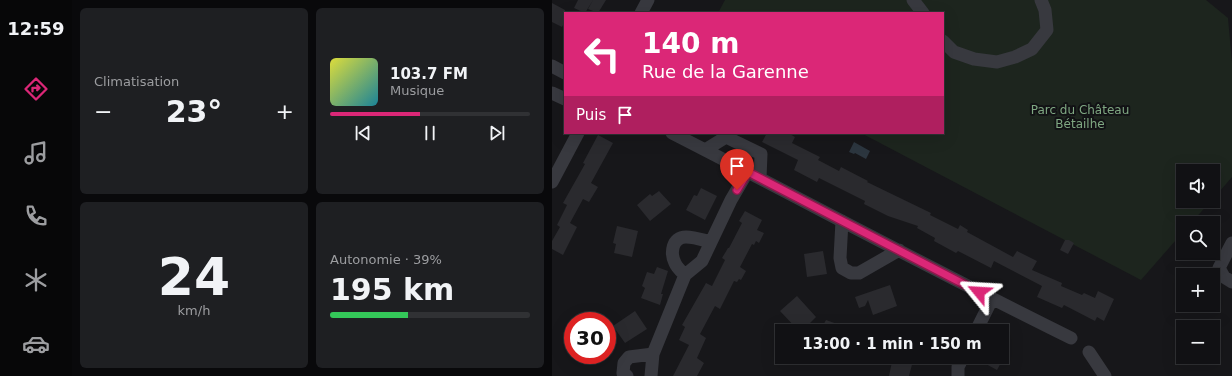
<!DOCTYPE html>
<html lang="fr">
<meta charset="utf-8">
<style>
:root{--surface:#111114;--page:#1e1f22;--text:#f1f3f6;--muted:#9c9da0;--line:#303134;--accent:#db2777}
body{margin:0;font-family:"DejaVu Sans",sans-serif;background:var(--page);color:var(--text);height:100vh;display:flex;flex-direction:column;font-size:15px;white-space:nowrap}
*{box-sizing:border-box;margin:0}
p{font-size:13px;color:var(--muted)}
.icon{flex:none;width:22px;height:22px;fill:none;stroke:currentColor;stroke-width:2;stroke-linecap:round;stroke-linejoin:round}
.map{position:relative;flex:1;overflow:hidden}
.sheet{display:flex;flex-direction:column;gap:8px;padding:8px;background:#09090b;width:480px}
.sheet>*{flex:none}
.banner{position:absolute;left:12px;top:12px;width:380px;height:122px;border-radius:0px;box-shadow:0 4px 16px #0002,0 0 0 1px var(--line);background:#db2777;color:#fff;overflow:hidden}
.controls{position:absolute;left:624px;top:164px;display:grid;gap:8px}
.controls a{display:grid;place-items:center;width:44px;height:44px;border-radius:0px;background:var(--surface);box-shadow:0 4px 16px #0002,0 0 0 1px var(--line);font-size:20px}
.speed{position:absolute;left:12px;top:312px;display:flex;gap:8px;font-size:20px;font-weight:700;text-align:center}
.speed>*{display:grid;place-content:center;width:52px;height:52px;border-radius:50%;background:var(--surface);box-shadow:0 4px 16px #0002,0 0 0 1px var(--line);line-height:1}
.speed .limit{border:6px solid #d22;background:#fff;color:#111}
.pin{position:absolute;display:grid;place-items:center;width:34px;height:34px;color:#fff;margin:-41px -17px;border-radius:50% 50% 50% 0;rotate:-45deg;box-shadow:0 0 4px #0007}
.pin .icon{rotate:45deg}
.me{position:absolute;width:44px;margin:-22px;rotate:297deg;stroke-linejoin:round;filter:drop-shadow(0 0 3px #0008)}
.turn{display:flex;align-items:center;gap:14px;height:84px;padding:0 12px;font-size:18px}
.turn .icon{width:52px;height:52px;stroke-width:2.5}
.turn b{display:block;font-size:28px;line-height:34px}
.then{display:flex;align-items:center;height:38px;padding:0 12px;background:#0003;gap:8px;font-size:15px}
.big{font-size:30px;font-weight:700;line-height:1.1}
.sheet .widget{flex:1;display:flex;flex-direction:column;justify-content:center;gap:6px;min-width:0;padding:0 14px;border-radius:6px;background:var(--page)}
.sheet .dial{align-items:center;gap:0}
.dial b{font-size:52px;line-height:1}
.song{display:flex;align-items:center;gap:12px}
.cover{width:48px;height:48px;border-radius:6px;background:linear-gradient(135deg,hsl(60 70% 55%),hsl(190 70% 35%))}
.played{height:4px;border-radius:2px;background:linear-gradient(90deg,var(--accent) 45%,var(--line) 45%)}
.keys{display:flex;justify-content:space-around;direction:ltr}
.heat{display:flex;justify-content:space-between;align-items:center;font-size:22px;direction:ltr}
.charge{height:6px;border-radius:3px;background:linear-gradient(90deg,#34c759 39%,var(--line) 0)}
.sheet .tiles{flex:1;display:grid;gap:8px;grid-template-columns:repeat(2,1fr)}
.trip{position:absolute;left:223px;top:324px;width:234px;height:40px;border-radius:0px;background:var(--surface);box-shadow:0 4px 16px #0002,0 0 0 1px var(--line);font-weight:700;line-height:40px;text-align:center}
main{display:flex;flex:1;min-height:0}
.menu{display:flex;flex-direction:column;width:72px;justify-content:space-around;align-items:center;background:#070708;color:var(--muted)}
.menu .icon{width:28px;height:28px}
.menu .active{color:var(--accent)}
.menu b{font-size:18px;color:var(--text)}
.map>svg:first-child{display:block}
.green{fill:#1d251e}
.water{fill:#2c363f}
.building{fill:#2a2a2e}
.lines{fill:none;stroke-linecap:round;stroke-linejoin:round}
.minor{stroke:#38393f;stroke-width:13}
.route-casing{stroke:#8e194d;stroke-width:10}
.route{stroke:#db2777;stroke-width:7}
.labels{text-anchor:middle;stroke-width:4;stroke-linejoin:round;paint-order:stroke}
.park-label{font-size:12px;fill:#7fa782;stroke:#121215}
</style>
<main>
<nav class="menu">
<b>12:59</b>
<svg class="icon active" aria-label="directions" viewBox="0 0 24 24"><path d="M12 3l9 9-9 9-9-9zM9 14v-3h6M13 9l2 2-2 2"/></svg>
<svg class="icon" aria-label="music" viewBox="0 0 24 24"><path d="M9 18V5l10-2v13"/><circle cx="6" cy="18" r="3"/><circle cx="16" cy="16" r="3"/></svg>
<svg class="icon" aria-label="phone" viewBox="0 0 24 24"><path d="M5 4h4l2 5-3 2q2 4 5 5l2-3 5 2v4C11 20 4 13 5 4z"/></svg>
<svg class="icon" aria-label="climate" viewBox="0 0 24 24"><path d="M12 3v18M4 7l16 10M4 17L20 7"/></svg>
<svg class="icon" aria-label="car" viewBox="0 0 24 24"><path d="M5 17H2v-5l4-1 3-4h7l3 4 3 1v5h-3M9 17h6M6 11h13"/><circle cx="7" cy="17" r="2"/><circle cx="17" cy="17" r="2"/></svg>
</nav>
<section class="sheet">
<div class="tiles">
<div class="widget"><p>Climatisation</p>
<div class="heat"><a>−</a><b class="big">23°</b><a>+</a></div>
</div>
<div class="widget">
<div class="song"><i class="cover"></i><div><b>103.7 FM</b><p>Musique</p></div></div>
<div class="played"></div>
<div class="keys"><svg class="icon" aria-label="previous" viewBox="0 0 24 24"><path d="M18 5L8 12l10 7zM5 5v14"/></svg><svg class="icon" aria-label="pause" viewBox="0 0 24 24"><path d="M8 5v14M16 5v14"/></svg><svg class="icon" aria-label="next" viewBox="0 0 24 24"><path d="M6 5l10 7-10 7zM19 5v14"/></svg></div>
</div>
<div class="widget dial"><b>24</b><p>km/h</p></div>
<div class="widget"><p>Autonomie · 39%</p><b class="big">195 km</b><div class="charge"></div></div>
</div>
</section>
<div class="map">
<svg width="680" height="376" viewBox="0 0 680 376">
<rect width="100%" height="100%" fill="#17171a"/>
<path class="green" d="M173 0H654L676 18 680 63V177L661 199V171H631V201H659L639 223H631V232L589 280 309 133H391V13H166Z"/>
<path class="water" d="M302 142 318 151 314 159 303 153 302 154 297 152Z"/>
<path class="building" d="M26 0H41L33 13 22 8Z
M41 0H54L46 13 36 9Z
M0 3 13 10V21L10 27 0 22Z
M215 133H236L243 137 240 143 268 157 266 160 287 171 289 167 316 181 315 182 379 213 378 215 406 229 408 225 416 230 415 232 461 257 465 251 485 261 480 270 510 283 509 286 530 295 532 293 543 298 546 291 562 299 552 321 545 317 543 321 512 305 510 308 485 297 490 286 442 261 439 268 406 251 404 253 382 241 383 238 365 228 366 226 336 216 312 204 313 201 267 178 265 182 242 170 246 160 210 142Z
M46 135 61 143 39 183 46 187 37 202 31 199 18 223 25 227 11 255 0 249V241L8 227 5 225 15 205 11 203 33 164 31 163Z
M149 188 165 196 153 220 134 210 142 195 145 196Z
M107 191 119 204 98 221 85 205 98 194 100 196Z
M193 211 210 220 205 230 212 233 207 243 204 241 202 245 200 244 188 267 194 271 189 280 187 279 185 282 182 281 168 309 163 306 148 334 154 338 145 358 152 363 145 376H121L137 345 127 340 133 327 130 325 154 283 160 286 173 260 170 258 176 248H177L190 223 187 221Z
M65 226 86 231 80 257 62 253 64 244 61 243Z
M513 240H517L522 243 516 254 508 250Z
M271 251 275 274 255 277 252 254Z
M105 267 116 271 109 294H111L108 305 89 298 93 288 90 286 95 272 102 274Z
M338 285 345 306 321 315 316 300 313 306 307 308 303 297Z
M245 296 264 317 252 329 249 326 245 329 228 311Z
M83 311 95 329 73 343 61 326Z
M274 320 302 330V331H268Z
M341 357H362L357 376H337Z
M421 357H452L445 370Z"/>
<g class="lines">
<path class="minor" d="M361 0 371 13
M89 13 96 0
M391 41 402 52 422 59 445 62 463 57 480 49 495 30 493 10 489 0
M0 66 13 73
M0 93 13 99
M120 133C253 201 385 272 519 338
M153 150 174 137 209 154 208 178
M0 182 26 133
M290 221 288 258 290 268 299 273H307L347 250
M680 243 667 268 672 277 680 282
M133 275C130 272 125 268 123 263 118 253 120 237 134 237 142 237 151 240 159 242
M424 331 440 299
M537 352 553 376
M75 376 71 373 72 363 77 357 101 354
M99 376 101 354 133 275 150 261 179 200 196 171
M406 376V367L411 357"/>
</g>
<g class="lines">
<g class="route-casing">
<path id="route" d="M185 190 196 172 427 292"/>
</g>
<use href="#route" class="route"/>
</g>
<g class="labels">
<g class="park-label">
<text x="528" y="114">Parc du Château<tspan x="528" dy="14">Bétailhe</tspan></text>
</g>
</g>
</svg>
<div class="controls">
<a><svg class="icon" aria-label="sound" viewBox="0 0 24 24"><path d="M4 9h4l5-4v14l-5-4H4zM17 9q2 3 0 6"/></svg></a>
<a><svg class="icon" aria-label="search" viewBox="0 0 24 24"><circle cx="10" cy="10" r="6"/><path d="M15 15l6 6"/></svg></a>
<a>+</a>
<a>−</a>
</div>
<div class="speed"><div class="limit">30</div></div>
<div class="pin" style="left:185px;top:190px;background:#d93025"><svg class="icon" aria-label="arrive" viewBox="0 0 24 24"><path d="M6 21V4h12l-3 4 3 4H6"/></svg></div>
<svg class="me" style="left:427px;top:292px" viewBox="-20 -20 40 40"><path d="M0-17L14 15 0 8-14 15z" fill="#db2777" stroke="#fff" stroke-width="4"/></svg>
<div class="trip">13:00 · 1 min · 150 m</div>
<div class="banner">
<div class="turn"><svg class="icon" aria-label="left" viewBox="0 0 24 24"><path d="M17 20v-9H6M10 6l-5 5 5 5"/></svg><div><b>140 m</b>Rue de la Garenne</div></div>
<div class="then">Puis<svg class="icon" aria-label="arrive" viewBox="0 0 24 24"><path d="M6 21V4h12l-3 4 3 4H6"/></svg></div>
</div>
</div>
</main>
